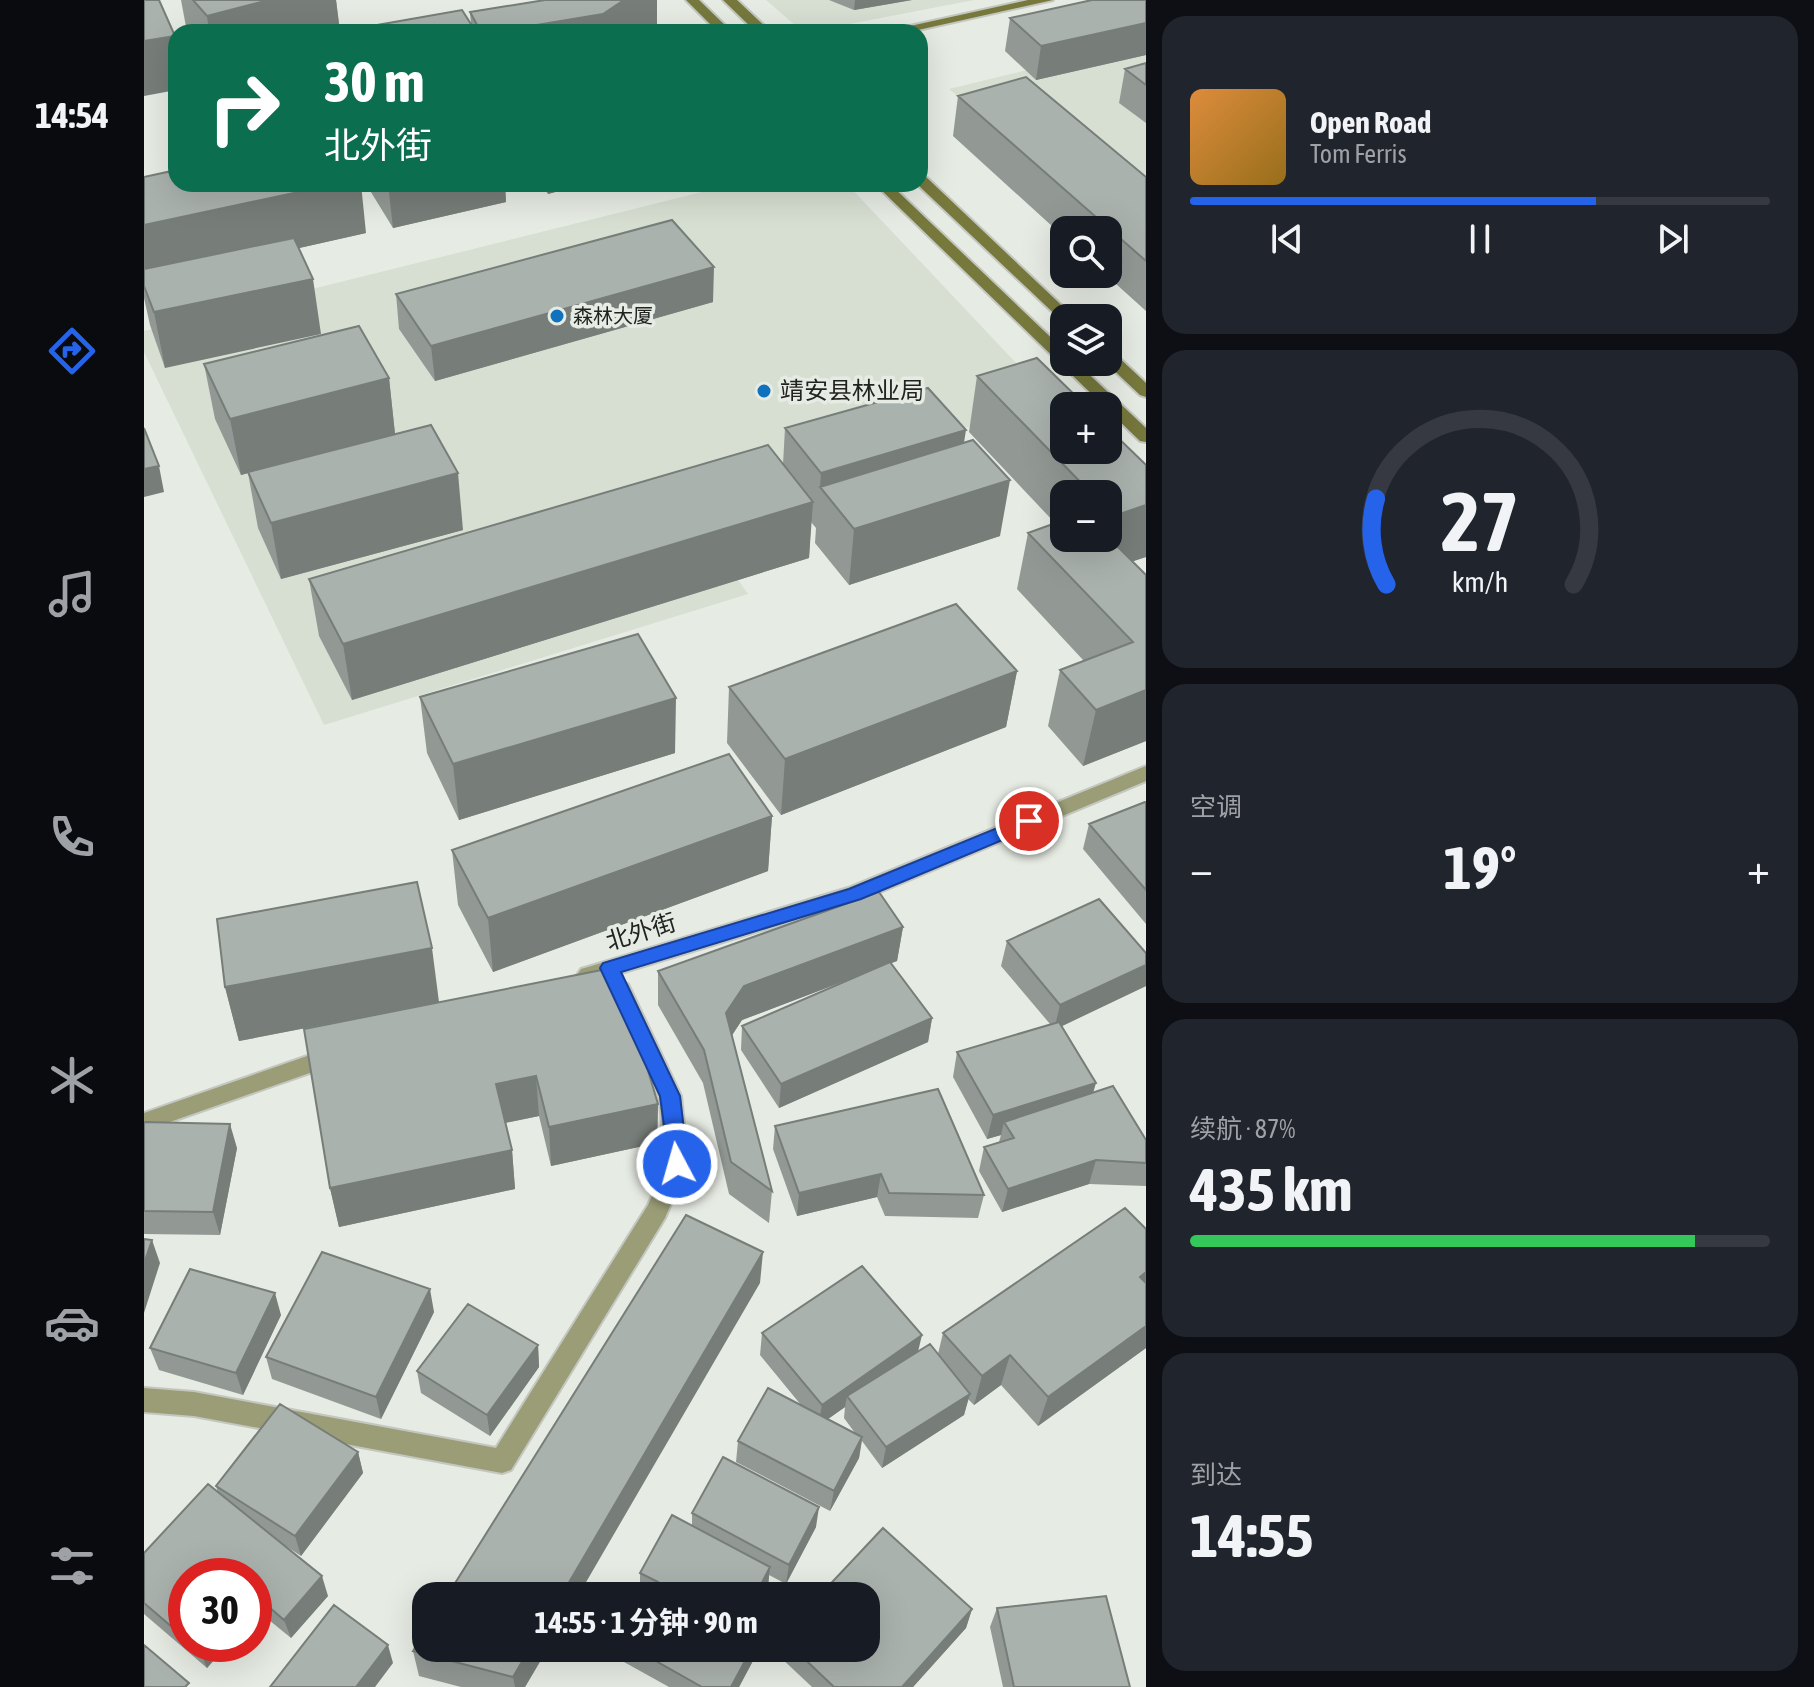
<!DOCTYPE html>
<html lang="zh">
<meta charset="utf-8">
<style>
:root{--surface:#171b24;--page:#20242c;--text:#f1f3f6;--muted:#9ea1a6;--line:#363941;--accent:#2563eb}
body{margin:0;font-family:"Asap Condensed","Noto Sans SC",sans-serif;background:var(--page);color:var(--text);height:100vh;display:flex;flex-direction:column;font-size:30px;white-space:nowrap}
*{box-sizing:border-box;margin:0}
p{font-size:26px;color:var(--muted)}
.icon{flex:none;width:44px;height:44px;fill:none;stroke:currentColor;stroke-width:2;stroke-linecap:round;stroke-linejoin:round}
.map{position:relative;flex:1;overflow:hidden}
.panel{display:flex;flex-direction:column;gap:16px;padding:16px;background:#0d0f14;width:668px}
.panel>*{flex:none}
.hud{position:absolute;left:24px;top:24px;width:760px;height:168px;border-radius:24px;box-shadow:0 8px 32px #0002;background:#0b6e4f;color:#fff;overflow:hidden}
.fabs{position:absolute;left:906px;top:216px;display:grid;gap:16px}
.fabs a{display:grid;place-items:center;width:72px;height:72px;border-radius:16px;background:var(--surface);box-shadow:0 8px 32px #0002;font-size:40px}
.speed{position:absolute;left:24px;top:1558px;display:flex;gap:16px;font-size:40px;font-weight:700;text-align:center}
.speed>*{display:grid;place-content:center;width:104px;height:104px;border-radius:50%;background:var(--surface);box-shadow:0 8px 32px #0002;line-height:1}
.speed .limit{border:12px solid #d22;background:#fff;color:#111}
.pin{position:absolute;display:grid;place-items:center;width:68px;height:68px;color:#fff;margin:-34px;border:4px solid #fff;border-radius:50%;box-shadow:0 2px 8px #0007}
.me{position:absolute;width:88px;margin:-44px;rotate:354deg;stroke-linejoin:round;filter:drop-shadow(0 0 6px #0008)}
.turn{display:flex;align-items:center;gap:28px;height:168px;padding:0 24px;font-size:36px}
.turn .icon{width:104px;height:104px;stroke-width:2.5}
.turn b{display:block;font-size:56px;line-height:68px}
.big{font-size:60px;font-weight:700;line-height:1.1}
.panel .tile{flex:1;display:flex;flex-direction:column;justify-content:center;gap:12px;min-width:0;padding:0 28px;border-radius:24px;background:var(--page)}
.panel .dial{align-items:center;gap:0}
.dial svg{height:208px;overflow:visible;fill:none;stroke:var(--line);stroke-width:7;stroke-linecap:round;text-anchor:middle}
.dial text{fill:var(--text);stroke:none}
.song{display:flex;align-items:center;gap:24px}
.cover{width:96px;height:96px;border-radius:12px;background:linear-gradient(135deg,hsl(30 70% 55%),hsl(40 70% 35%))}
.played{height:8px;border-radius:4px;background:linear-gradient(90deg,var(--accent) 70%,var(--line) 70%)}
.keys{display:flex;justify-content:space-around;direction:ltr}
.heat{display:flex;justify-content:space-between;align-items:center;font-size:44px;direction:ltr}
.charge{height:12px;border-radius:6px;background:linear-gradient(90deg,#34c759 87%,var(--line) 0)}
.trip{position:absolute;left:268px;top:1582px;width:468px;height:80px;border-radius:24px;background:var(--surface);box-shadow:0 8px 32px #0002;font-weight:700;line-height:80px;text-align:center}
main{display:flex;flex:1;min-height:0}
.dock{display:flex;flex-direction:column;width:144px;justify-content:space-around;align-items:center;background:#090b0e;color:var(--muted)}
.dock .icon{width:56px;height:56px}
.dock .selected{color:var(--accent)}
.dock b{font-size:36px;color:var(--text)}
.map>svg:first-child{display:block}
.built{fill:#d6dfd1}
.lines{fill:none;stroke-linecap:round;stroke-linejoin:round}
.minor-casing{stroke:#c3c7c0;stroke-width:4}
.secondary-casing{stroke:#c3c7c0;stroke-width:4}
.minor{fill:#9b9d76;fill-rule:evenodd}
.secondary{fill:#76783c;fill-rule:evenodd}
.wall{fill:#929995;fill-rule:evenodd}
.shaded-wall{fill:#777d79}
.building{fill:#aab2ad;stroke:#777d79;stroke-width:2}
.route{fill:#2563eb;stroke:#184099;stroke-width:2}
.poi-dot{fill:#1072be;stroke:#e6ebe3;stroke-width:3}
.labels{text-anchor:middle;stroke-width:7;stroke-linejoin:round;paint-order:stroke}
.far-poi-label{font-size:20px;fill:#212320;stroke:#e6ebe3;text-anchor:start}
.poi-label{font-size:24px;fill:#212320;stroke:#e6ebe3;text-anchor:start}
.street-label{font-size:24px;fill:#212320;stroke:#e6ebe3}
</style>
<main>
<nav class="dock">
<b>14:54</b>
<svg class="icon selected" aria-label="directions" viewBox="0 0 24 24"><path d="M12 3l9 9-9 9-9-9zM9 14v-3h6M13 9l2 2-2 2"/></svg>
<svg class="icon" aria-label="music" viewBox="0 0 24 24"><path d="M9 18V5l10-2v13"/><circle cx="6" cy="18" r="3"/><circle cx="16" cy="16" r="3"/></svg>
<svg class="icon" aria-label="phone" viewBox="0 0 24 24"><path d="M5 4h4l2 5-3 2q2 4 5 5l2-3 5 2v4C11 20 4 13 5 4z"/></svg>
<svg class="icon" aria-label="climate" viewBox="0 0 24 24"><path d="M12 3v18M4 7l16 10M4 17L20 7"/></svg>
<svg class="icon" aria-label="car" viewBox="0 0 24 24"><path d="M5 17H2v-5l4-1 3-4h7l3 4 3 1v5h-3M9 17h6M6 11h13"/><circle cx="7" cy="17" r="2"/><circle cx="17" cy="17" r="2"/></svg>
<svg class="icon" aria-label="filters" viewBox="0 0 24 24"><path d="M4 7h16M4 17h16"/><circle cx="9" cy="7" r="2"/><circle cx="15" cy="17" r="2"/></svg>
</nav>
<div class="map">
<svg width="1002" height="1687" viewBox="0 0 1002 1687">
<rect width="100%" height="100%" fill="#e6ebe3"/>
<path class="built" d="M622 0H830L664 32H659Z
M1002 41V215L970 224 805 89Z
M590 184H703L909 402 544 509 604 594 180 725 0 352V331Z"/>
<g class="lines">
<g class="minor-casing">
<path id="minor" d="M1002 766V781L717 900 444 983 437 981 433 975 437 969 444 967 704 888Z
M476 981 484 984 537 1096 544 1164 521 1218 367 1470 358 1473 50 1416 0 1412V1388L50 1392 352 1448 504 1205 522 1164 515 1096 465 990 468 984Z
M189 1047 197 1050 200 1056 197 1062 0 1131V1113Z"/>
</g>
<g class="secondary-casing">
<path id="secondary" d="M542 0H555L588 32H574Z
M579 0H593L627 32H612Z
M884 0H909L765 32H739Z
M776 175 781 176 931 318H920L918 321 773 184H776Z
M731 184H746L920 350V362H932L1002 428V442L996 441 964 410V406H960Z
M964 351 970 353 1002 383V397L996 395 961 362H964Z"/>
</g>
<use href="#minor" class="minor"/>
<use href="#secondary" class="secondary"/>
</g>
<path class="wall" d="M37 0H192L196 32H43Z
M401 0H513V29L509 32H234L233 25 327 24 326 12Z
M685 0H768L710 10Z
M1002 0V55L892 80 861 51 866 18Z
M1002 63V123L975 103 981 69Z
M814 96 1002 177V311L961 274H964V230H920V237L809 136Z
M0 177 222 233 155 248 21 368 6 325 0 298Z
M222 184H361L362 202 249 228Z
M396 184H440L404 194Z
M252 294 569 302 291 381 255 329Z
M60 364 245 378 251 434 319 530 137 579 114 528 104 473 97 475 71 419Z
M833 376 1002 465V557L988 561 1002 741 939 766 904 726 916 670 940 661 873 589 884 533 911 523 825 432ZM920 494H964V538H920Z
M641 428 820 443 856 536 705 585 671 543 672 528 667 522 665 558 208 700 175 636 165 579 639 464Z
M873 671 862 727 637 815 583 743 585 687Z
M276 697 531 753 315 820 283 753Z
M1002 803V924L939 849 945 824Z
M628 816 624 871 349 972 314 905 308 850Z
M759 927 753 961 747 963 788 1018 784 1042 635 1108 597 1050 598 1026 722 973 598 1020 588 1035 628 1191 625 1223 585 1194 559 1083 514 1005V971Z
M863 941 1002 953V986L917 1026 949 1093 1002 1140V1186L945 1184 858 1212 835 1171 840 1147 855 1142 857 1135 843 1139 809 1077 813 1052 906 1024 857 966Z
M81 987 295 1002 514 1104 513 1143 407 1166 395 1116 361 1123 368 1150 371 1189 195 1227 186 1188 246 1012 95 1041Z
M0 1122 93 1148 76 1235 0 1234Z
M631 1126 840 1195 834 1218 741 1216 733 1197 653 1216 629 1149Z
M1002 1229V1348L894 1426 857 1385 830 1405 824 1399 820 1415 738 1468 718 1441 715 1458 686 1511 592 1462 594 1441 657 1405 616 1355 618 1333 794 1354 799 1333ZM701 1407 700 1418 711 1433 684 1419Z
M290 1312 237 1419 128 1379 122 1357Z
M137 1315 99 1395 15 1370 6 1348Z
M394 1345 395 1367 346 1436 277 1393 273 1371Z
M214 1452 219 1473 157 1556 137 1543 184 1596 147 1638 114 1611 110 1616V1576H42V1644H84L63 1668 0 1614V1553L74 1493 72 1486Z
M548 1513 672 1527 642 1584 625 1575 624 1586 619 1596H503L496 1592V1573L548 1525Z
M853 1608 986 1687H859L846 1627Z
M828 1609 822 1628 769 1687H668L634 1655 635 1648H722Z
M404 1648 381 1687H317L275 1676 269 1651Z
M480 1648H612L611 1657 595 1687H525L480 1662Z"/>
<path class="shaded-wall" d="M125 0H192L196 32H65L63 16Z
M480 0H513V29L509 32H351Z
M711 0H768L710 10Z
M1002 23V55L892 80 897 46Z
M31 36 32 42V90L0 96V41Z
M192 184H217L222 233 0 283V225Z
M244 184H361L362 202 249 228Z
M404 184H440L404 194Z
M570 267 569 302 291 381 287 346Z
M169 279 177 334 21 368 10 312Z
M245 378 251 434 97 475 86 419Z
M822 430 813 487H676L677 473Z
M15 466 20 492 0 497V469Z
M314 473 319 530 137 579 127 523Z
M866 480 856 536 705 585 710 529Z
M669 502 665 558 208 700 199 644Z
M1002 505V557L957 572 970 516Z
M873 671 862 727 637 815 641 759Z
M1002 690V741L939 766 952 710Z
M532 698 531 753 315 820 309 764Z
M628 816 624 871 349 972 344 918Z
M759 927 753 961 598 1020 581 1046 582 1013 600 986Z
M288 948 295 1002 95 1041 81 987Z
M1002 965V986L910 1030 916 1005Z
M788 1018 784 1042 635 1108 637 1084Z
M392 1076 395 1116 355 1124 352 1084Z
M952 1083 945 1107 860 1122 857 1135 843 1139 849 1115Z
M514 1104 513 1143 407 1166 405 1127Z
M86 1124 93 1148 76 1235 69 1212Z
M368 1150 371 1189 195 1227 186 1188Z
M952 1160 945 1184 858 1212 864 1189Z
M737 1174 733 1197 653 1216 655 1193Z
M8 1240 16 1263 0 1313V1264Z
M619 1252 616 1283 434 1596H417Z
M1002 1272V1295L996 1277Z
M286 1289 290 1312 237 1419 232 1397Z
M131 1293 137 1315 99 1395 92 1373Z
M1002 1326V1348L894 1426 904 1397Z
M778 1335 773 1356 703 1396 701 1407 674 1426 678 1405Z
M394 1345 395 1367 346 1436 343 1415Z
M866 1355 857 1385 830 1405 838 1376Z
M826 1394 820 1415 738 1468 742 1447Z
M718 1437 715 1458 686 1511 690 1491Z
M214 1452 219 1473 157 1556 151 1536Z
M675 1507 672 1527 642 1584 645 1565Z
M626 1567 624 1586 619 1596H611Z
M178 1576 184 1596 147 1638 140 1620Z
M110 1599 114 1611 110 1616Z
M828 1609 822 1628 769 1687H758Z
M59 1644H84L63 1668 55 1649Z
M244 1645 249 1663 231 1687H212Z
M386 1648H404L381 1687H371L369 1677Z
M608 1648H612L611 1657 595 1687H587Z"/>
<path class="building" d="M0 0H15L31 36 0 41Z
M49 0H125L63 16Z
M401 0H480L459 14 351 32H337L326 12Z
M948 0H1002V23L897 46 866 18Z
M318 10 332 32H237L233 25Z
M1002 63V85L981 69Z
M882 77 1002 177V261L814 96Z
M32 170V184H192L0 225V177Z
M528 220 570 267 287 346 252 294Z
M150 238 169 279 10 312 0 286V269Z
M215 326 245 378 86 419 60 364Z
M893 358 942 406H920V450H964V428L1002 465V505L970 516 964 510V494H948L833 376Z
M784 388 822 430 677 473 641 428Z
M287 425 314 473 127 523 104 472Z
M0 428 15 466 0 469Z
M829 440 866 480 710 529 676 487Z
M624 445 669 502 199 644 165 579Z
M920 520V538L964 537 1002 575V690L952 710 916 670 989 642 884 533Z
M812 604 873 671 641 759 585 687Z
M494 634 532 698 309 764 276 697Z
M585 754 628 816 344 918 308 850Z
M1001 802 1002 803V890L945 824Z
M273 882 288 948 81 987 73 919Z
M735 892 759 927 600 986 582 1013 628 1191 587 1162 560 1050 514 971Z
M955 899 1002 953V965L916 1005 863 941Z
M746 962 788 1018 637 1084 598 1026Z
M473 967 514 1104 405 1127 392 1076 352 1084 368 1150 186 1188 160 1029Z
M915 1022 952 1083 849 1115 813 1052Z
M969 1086 1002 1140V1163L952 1160 864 1189 840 1147 870 1138 860 1122Z
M794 1089 840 1195 745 1193 737 1174 655 1193 631 1126Z
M0 1122 86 1124 69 1212 0 1211Z
M981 1208 1002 1229V1272L996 1277 1002 1283V1326L904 1397 866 1355 838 1376 799 1333Z
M542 1215 619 1252 417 1596H303Z
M0 1239 8 1240 0 1264Z
M178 1252 286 1289 232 1397 122 1357Z
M718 1266 778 1335 678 1405 618 1333Z
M46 1269 131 1293 92 1373 6 1348Z
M324 1304 394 1345 343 1415 273 1371Z
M786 1344 826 1394 742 1447 703 1396Z
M624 1388 718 1437 690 1491 594 1441Z
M136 1404 214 1452 151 1536 72 1486Z
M579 1457 675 1507 645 1565 548 1513Z
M64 1484 178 1576 140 1620 110 1594V1576H42V1639L0 1603V1553Z
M528 1515 626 1567 611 1596H506L514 1582 496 1573Z
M739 1528 828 1609 758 1687H690L649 1648H722V1596H675Z
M962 1596 986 1687H870L853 1608Z
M190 1605 244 1645 212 1687H126Z
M282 1630V1648H386L369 1677 269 1651Z
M48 1644H59L55 1649Z
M0 1645 45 1683 41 1687H0Z
M489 1648H608L587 1687H558Z"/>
<path class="route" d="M885 815 894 821 892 826 717 899 477 972 536 1096 544 1164 541 1170H526L516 1096 456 968 459 963 705 889Z"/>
<g class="poi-dot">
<circle cx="413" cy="316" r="8"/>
<circle cx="620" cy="391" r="8"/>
</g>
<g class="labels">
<g class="far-poi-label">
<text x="429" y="323">森林大厦</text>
</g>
<g class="poi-label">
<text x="636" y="399">靖安县林业局</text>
</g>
<g class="street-label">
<text transform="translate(497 932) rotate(-17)" y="8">北外街</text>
</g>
</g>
</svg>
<div class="fabs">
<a><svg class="icon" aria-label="search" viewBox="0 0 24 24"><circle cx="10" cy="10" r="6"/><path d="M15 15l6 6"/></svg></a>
<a><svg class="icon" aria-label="layers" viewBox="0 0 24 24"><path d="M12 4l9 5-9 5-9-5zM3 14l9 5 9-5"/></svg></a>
<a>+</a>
<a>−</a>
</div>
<div class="speed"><div class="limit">30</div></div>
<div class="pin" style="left:885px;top:821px;background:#d93025"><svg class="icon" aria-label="arrive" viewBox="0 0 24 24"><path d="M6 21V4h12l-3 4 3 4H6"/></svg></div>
<svg class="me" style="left:533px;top:1164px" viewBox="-20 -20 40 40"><circle r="17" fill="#2563eb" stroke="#fff" stroke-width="3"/><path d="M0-11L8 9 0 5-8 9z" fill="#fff"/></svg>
<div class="trip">14:55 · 1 分钟 · 90 m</div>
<div class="hud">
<div class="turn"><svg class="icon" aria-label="right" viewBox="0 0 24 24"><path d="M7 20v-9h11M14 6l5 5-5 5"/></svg><div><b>30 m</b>北外街</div></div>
</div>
</div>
<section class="panel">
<div class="tile">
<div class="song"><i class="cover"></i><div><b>Open Road</b><p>Tom Ferris</p></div></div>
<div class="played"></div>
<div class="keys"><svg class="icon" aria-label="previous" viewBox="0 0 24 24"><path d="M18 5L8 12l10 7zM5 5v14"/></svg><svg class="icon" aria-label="pause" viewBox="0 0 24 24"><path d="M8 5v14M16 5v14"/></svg><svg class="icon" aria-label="next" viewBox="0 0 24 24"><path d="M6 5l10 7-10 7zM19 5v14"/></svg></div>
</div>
<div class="tile dial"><svg viewBox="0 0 100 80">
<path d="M14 69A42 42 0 1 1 86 69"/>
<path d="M14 69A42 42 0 0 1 10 36" stroke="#2563eb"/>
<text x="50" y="56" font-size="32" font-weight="700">27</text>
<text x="50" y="72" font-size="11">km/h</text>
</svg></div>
<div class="tile"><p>空调</p>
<div class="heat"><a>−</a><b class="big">19°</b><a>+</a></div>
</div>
<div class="tile"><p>续航 · 87%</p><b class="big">435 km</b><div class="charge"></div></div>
<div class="tile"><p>到达</p><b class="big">14:55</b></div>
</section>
</main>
